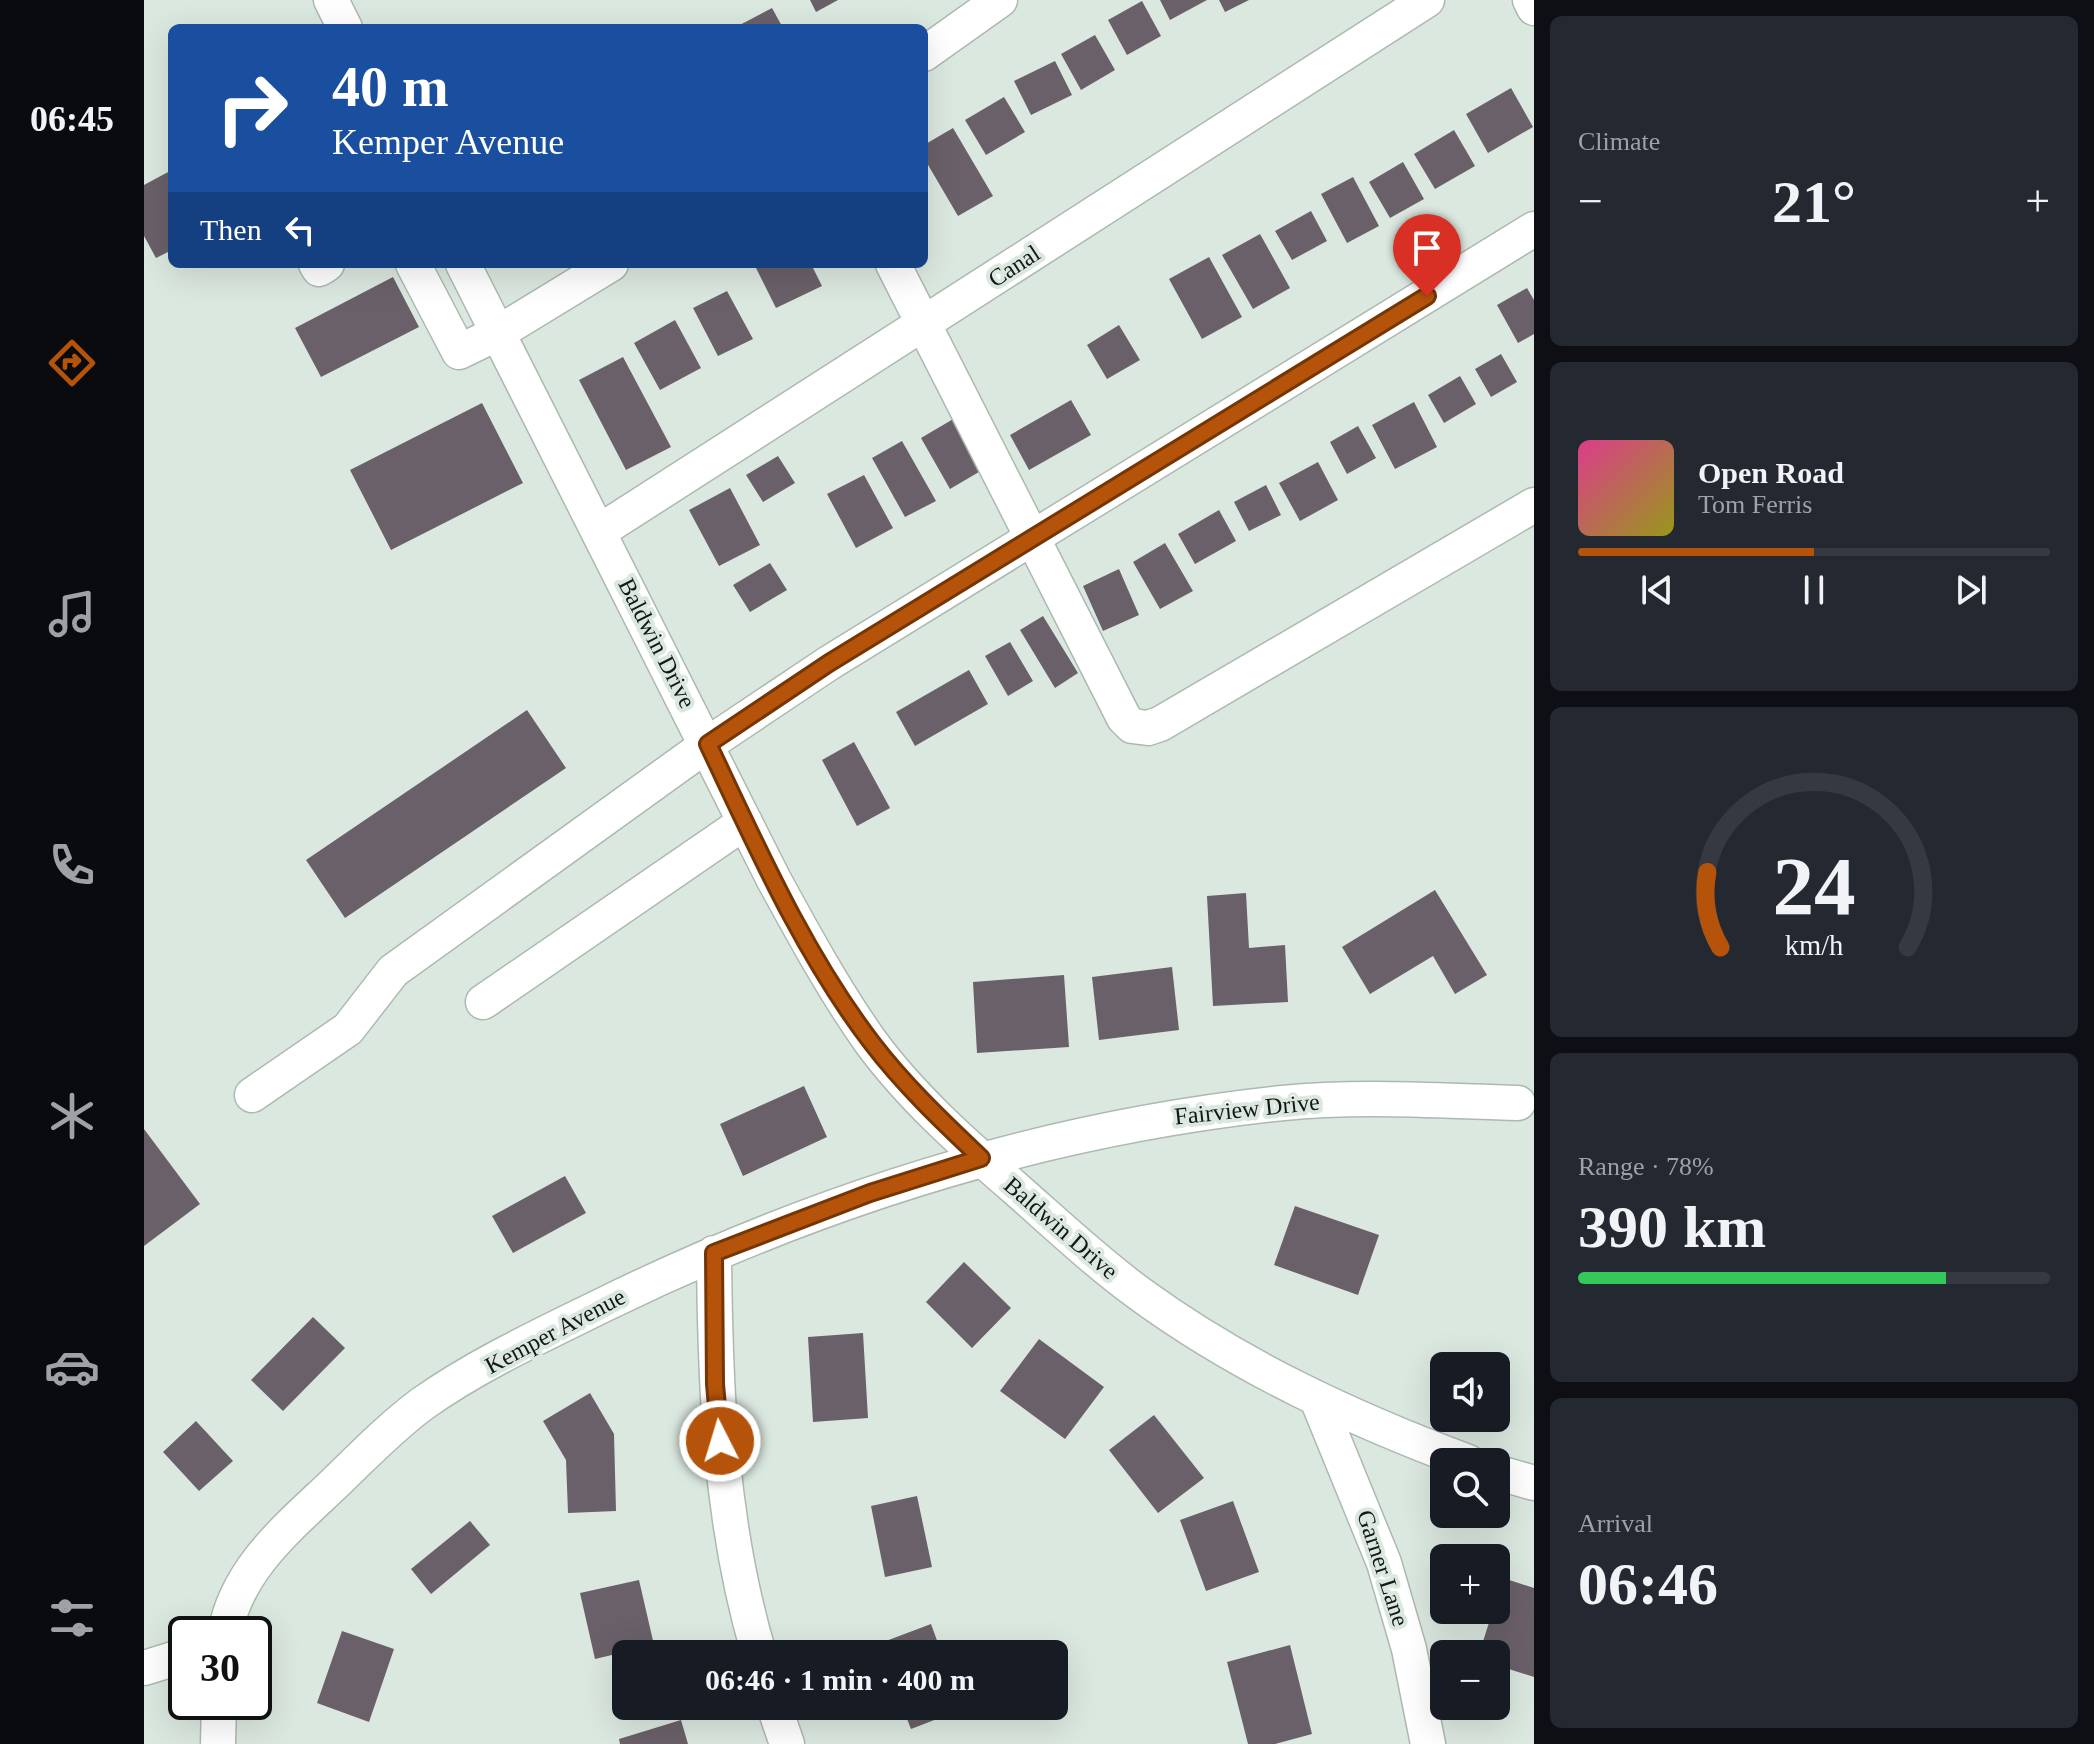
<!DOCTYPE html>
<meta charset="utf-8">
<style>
:root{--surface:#171b24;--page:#242831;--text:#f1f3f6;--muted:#9ea1a6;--line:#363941;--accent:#b45309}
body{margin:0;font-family:Georgia,serif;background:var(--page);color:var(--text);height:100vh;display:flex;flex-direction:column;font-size:30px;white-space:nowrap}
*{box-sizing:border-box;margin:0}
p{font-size:26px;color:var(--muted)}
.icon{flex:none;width:44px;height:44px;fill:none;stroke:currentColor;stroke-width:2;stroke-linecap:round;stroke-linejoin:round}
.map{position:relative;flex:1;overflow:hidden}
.drawer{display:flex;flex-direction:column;gap:16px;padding:16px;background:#0d0f14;width:560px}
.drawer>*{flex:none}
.guide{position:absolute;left:24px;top:24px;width:760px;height:244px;border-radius:12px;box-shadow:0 8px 32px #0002;background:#1a4fa0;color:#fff;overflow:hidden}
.buttons{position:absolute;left:1286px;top:1352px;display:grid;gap:16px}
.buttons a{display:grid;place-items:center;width:80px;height:80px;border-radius:12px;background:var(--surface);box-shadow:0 8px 32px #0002;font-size:40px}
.speed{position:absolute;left:24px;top:1616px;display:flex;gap:16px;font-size:40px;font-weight:700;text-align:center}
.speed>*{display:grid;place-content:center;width:104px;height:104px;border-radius:50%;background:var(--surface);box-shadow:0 8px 32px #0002;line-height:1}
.speed .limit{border:4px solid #111;border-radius:12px;background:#fff;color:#111}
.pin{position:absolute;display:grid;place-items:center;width:68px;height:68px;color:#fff;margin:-82px -34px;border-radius:50% 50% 50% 0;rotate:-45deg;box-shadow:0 0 8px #0007}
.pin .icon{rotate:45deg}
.me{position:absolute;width:88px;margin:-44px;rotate:355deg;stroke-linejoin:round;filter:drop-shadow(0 0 6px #0008)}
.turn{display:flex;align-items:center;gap:28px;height:168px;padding:0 32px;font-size:36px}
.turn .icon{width:104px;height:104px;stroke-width:2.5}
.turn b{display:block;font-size:56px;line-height:68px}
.then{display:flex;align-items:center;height:76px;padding:0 32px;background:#0003;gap:16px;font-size:30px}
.big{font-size:60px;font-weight:700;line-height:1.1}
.drawer .widget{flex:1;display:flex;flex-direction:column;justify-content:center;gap:12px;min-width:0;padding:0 28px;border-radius:12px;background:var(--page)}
.drawer .dial{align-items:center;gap:0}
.dial svg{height:208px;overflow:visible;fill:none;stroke:var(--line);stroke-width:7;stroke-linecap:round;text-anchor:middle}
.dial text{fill:var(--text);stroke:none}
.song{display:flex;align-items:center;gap:24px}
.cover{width:96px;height:96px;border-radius:12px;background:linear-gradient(135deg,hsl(330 70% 55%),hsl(60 70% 35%))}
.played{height:8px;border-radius:4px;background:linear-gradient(90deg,var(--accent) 50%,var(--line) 50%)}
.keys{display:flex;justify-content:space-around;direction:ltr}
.heat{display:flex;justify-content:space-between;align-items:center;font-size:44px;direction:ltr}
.charge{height:12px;border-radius:6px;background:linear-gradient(90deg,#34c759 78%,var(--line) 0)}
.trip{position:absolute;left:468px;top:1640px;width:456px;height:80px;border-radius:12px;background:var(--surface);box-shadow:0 8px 32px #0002;font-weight:700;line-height:80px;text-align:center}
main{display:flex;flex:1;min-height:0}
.menu{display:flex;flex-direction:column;width:144px;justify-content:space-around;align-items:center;background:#090b0e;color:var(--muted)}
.menu .icon{width:56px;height:56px}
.menu .on{color:var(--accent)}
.menu b{font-size:36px;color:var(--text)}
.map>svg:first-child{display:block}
.building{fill:#6a6069}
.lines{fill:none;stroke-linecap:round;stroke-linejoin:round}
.minor-casing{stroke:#acb9b0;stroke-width:37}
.minor{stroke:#fff;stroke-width:34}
.route-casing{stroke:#753606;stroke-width:20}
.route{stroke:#b45309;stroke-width:14}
.labels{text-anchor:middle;stroke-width:8;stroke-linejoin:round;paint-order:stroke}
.street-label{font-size:24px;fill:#141815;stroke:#dbe8df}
</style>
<main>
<nav class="menu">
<b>06:45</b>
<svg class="icon on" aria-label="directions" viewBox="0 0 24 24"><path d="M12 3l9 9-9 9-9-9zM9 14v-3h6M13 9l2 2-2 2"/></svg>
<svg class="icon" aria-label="music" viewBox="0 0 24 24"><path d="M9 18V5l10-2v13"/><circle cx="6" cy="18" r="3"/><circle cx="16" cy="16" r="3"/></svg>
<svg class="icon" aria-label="phone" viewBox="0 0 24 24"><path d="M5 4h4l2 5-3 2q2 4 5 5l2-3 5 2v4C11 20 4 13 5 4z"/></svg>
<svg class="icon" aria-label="climate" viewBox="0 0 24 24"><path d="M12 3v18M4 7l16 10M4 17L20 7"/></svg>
<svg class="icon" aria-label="car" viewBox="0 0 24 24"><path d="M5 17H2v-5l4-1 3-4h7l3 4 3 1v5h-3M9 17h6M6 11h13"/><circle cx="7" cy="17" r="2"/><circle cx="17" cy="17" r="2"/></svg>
<svg class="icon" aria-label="filters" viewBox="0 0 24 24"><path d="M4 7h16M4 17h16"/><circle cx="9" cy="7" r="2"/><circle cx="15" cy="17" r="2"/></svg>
</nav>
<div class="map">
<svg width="1390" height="1744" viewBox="0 0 1390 1744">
<rect width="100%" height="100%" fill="#dbe8df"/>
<path class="building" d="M666 0H694L672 12Z
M1016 0H1063L1026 20Z
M1075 0H1105L1081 12Z
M998 1 1017 36 983 55 964 20Z
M628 8 639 28H590Z
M951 35 971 70 937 90 917 54Z
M911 61 928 95 887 115 870 81Z
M1367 88 1389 127 1344 153 1322 114Z
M860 97 881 132 842 155 821 120Z
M809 128 849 196 814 216 780 158V145Z
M1310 130 1331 166 1291 189 1270 154Z
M1259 162 1280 199 1246 218 1225 182Z
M26 171 28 250 12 258 0 236V185Z
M1209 177 1235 226 1203 243 1177 194Z
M1167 211 1183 241 1148 260 1131 231Z
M1116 234 1146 288 1109 309 1078 255Z
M1065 257 1098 317 1058 339 1025 279Z
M621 264H667L678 286 632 308 612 268Z
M249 277 275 327 177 377 151 328Z
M1383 288 1390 300V334L1374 343 1353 305Z
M583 291 609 339 574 356 549 308Z
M531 320 557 368 516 390 490 343Z
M975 325 996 360 963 379 943 345Z
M1357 354 1373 382 1347 397 1331 369Z
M479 357 527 447 482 470 435 380Z
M1316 376 1332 404 1300 423 1284 395Z
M927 400 947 435 885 470 866 435Z
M1270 402 1293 447 1251 469 1228 425Z
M338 403 379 483 247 550 206 470Z
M811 418 840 469 806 489 777 438Z
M1214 426 1232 458 1203 474 1186 442Z
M758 441 792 501 761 517 728 458Z
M634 456 651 483 619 502 602 475Z
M1174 462 1194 500 1156 521 1135 483Z
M720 475 749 528 712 548 683 494Z
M1122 485 1137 515 1105 531 1090 502Z
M586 488 616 545 575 566 545 510Z
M1075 510 1092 541 1051 564 1034 534Z
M1021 543 1049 591 1016 609 989 562Z
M626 563 643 590 606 612 589 585Z
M975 569 995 615 959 631 939 586Z
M899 616 934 673 911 688 876 630Z
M866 642 889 681 864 696 841 656Z
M825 670 844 704 771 746 752 712Z
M383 710 422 768 201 918 162 860Z
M710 742 746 808 713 826 678 760Z
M1291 890 1343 975 1311 994 1289 956 1226 994 1198 947Z
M1102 893 1105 948 1141 945 1144 1002 1069 1006 1063 896Z
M1028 967 1035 1030 955 1040 948 977Z
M920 975 925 1047 833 1053 829 982Z
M660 1086 683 1137 599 1176 576 1124Z
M0 1129 56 1204 0 1246Z
M421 1176 442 1213 369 1253 348 1216Z
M1151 1206 1235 1235 1214 1295 1130 1265Z
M820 1262 867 1308 828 1348 782 1302Z
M169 1317 201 1348 139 1411 107 1380Z
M719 1333 724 1418 669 1422 664 1337Z
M895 1339 960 1387 921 1439 856 1391Z
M446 1393 470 1434 472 1511 424 1513 422 1460 399 1421Z
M1010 1415 1060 1478 1014 1513 965 1450Z
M52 1421 89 1461 55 1491 19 1452Z
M773 1496 788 1567 741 1577 727 1506Z
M1089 1501 1115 1572 1062 1591 1036 1520Z
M326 1521 346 1545 287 1594 267 1569Z
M1359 1578 1390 1588V1677L1352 1665V1654H1335L1349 1610H1352Z
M495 1580 510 1645 451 1659 436 1593Z
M787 1624 798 1654H738L734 1644Z
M198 1631 250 1649 225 1722 173 1703Z
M1146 1645 1168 1734 1131 1744H1104L1083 1662Z
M758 1706H818L819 1709 767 1729Z
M537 1720 544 1744H476L475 1739Z"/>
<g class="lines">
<g class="minor-casing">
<path id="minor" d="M187 0 201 28
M1386 0 1390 8
M780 54 856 0
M172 264 175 269 183 264
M269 264 315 352 354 333 467 264
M319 264 630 880C660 935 690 990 726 1041 766 1096 820 1144 871 1188 912 1224 952 1262 996 1294 1096 1367 1209 1419 1324 1462
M749 264 980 718 988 726 1004 728 1016 724 1390 505
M456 531 1283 0
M339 1002 601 822
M108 1095 204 1029 249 971 564 744 685 663 1390 229
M570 1253C571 1389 576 1523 615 1654
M1173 1399 1240 1563 1265 1649 1284 1744
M1352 1472 1390 1483
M81 1634C92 1569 145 1527 191 1483 219 1456 247 1427 278 1404 333 1365 398 1335 459 1305 673 1200 901 1128 1139 1103 1217 1095 1296 1101 1374 1103
M0 1668 42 1655
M630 1706 643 1744
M74 1744 75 1702"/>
</g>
<use href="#minor" class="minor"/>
</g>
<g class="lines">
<g class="route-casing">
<path id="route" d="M576 1441 571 1384 570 1253 726 1193 837 1158C799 1122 760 1085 728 1043 659 953 612 845 564 744L685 663 1283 296"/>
</g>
<use href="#route" class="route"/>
</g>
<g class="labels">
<g class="street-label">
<text transform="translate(870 266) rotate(-33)" y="8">Canal</text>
<text transform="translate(513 643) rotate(63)" y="8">Baldwin Drive</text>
<text transform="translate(1103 1109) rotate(-6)" y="8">Fairview Drive</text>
<text transform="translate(917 1228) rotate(41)" y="8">Baldwin Drive</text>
<text transform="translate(411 1331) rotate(-28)" y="8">Kemper Avenue</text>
<text transform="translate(1239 1568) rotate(72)" y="8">Garner Lane</text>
</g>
</g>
</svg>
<div class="buttons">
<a><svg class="icon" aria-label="sound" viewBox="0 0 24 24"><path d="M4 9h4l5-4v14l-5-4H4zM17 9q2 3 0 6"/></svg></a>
<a><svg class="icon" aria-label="search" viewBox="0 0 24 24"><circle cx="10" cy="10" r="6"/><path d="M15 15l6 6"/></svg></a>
<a>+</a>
<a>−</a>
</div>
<div class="speed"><div class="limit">30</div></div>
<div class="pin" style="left:1283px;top:296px;background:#d93025"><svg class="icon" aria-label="arrive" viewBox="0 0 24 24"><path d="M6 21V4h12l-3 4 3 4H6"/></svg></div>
<svg class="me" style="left:576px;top:1441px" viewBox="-20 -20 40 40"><circle r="17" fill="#b45309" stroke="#fff" stroke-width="3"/><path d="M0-11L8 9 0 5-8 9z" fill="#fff"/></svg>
<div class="trip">06:46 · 1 min · 400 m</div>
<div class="guide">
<div class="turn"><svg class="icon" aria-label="right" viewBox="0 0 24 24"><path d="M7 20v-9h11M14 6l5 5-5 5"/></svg><div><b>40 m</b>Kemper Avenue</div></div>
<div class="then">Then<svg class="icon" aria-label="left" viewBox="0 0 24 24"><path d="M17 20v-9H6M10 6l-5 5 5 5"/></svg></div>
</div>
</div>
<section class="drawer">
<div class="widget"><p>Climate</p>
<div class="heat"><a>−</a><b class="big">21°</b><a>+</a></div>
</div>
<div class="widget">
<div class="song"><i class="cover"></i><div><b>Open Road</b><p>Tom Ferris</p></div></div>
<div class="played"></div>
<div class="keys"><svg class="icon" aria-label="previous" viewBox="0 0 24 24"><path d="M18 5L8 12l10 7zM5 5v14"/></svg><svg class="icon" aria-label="pause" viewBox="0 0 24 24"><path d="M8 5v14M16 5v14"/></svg><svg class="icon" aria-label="next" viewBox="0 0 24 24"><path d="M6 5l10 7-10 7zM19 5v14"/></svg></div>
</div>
<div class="widget dial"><svg viewBox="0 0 100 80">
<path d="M14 69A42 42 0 1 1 86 69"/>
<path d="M14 69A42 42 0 0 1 9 40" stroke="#b45309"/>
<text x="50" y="56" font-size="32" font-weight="700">24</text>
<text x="50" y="72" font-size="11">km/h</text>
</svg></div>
<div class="widget"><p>Range · 78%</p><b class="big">390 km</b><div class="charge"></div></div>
<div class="widget"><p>Arrival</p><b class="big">06:46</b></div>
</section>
</main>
